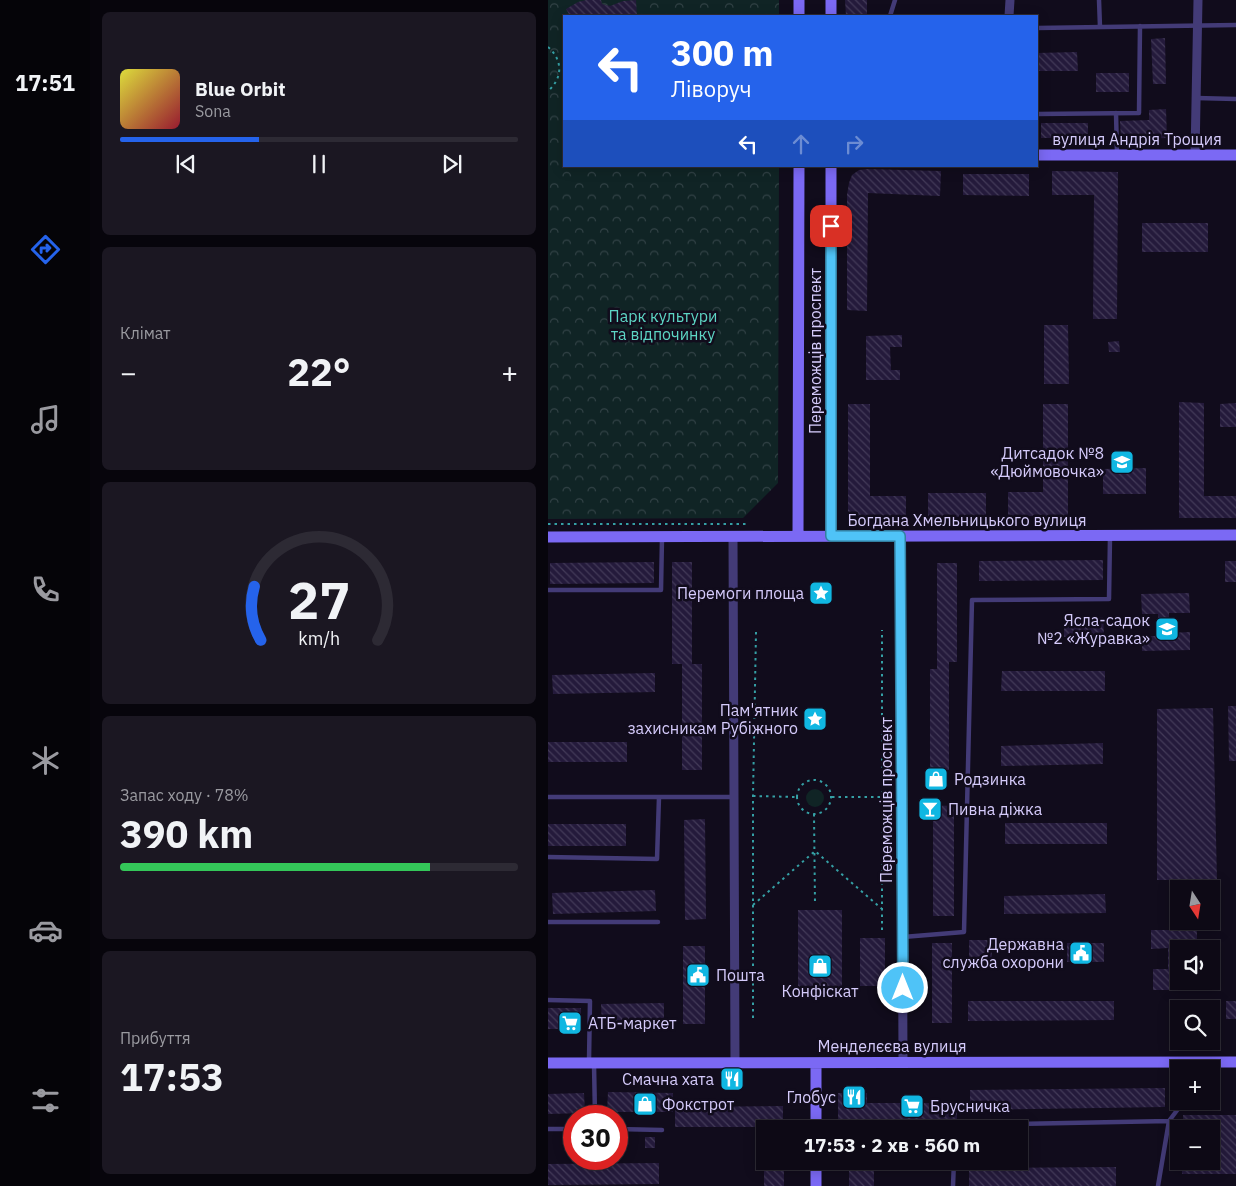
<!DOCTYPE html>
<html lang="uk">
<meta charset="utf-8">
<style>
:root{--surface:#0d0915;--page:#1b1722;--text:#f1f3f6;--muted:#9a9aa0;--line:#2d2a34;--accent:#2563eb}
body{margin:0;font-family:"IBM Plex Sans",sans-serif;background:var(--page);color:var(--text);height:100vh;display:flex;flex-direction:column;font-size:19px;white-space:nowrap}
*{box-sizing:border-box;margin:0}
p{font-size:16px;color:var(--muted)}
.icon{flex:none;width:28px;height:28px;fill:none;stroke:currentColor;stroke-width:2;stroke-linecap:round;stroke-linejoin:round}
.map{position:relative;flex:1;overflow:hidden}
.details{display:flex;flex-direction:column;gap:12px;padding:12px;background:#07050c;width:458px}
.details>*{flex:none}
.guide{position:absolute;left:15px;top:15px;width:475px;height:152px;border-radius:0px;box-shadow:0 2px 12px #0003,0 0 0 1px var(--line);background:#2563eb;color:#fff;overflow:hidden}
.needle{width:32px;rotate:168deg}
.tools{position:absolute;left:622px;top:880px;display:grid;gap:10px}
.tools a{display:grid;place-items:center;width:50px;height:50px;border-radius:0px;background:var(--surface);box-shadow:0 2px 12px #0003,0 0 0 1px var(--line);font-size:25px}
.speed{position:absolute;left:15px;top:1105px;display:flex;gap:10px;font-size:25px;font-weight:700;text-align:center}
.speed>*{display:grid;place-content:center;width:65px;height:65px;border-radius:50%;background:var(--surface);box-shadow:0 2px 12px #0003,0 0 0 1px var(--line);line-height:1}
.speed .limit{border:8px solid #d22;background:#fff;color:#111}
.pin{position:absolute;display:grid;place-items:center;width:42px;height:42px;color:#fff;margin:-21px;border-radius:10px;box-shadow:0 2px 8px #0006}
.me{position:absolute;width:55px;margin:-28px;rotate:0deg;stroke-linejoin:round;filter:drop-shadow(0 0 4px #0008)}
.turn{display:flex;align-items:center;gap:18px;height:105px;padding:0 25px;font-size:22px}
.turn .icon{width:65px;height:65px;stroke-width:2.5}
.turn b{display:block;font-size:35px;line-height:42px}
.lanes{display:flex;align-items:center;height:48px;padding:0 25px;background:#0003;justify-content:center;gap:25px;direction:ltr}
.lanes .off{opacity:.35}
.big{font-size:38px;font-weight:700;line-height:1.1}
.details .card{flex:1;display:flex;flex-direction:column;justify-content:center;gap:8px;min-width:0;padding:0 18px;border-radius:8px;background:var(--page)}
.details .dial{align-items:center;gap:0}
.dial svg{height:130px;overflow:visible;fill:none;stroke:var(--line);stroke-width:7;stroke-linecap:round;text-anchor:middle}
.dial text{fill:var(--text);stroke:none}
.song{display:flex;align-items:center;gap:15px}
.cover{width:60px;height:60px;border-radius:8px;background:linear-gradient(135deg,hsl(60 70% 55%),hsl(350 70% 35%))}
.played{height:5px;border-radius:2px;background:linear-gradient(90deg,var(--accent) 35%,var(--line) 35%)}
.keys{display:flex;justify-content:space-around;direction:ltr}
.heat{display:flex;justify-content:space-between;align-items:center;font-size:28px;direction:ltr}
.charge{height:8px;border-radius:4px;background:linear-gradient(90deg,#34c759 78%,var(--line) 0)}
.trip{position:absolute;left:208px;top:1120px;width:272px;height:50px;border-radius:0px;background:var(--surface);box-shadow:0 2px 12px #0003,0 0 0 1px var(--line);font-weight:700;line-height:50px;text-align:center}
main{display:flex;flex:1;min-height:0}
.menu{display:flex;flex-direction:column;width:90px;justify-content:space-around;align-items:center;background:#050408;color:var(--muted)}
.menu .icon{width:35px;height:35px}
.menu .current{color:var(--accent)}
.menu b{font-size:22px;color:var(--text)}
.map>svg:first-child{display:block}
.green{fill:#102425}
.forest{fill:url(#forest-crowns)}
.building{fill:url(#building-back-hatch)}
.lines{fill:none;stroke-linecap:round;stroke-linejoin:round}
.path{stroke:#35a0a5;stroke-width:2;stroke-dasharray:2.5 4;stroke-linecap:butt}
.lane{stroke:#433b77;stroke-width:4.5}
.street{stroke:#433b77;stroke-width:9}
.secondary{stroke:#7b69f4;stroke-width:11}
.route-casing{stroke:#337fa1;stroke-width:12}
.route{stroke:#4fc3f7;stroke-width:9}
.labels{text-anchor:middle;stroke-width:5;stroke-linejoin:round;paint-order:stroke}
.street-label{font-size:16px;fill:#d5cbfb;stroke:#110c1c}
.park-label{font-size:16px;fill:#5dd5c4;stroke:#110c1c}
.poi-label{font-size:16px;fill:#d5cbfb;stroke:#110c1c;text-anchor:end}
</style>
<main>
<nav class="menu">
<b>17:51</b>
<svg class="icon current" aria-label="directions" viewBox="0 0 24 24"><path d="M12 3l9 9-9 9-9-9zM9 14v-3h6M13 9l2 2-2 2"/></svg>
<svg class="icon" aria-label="music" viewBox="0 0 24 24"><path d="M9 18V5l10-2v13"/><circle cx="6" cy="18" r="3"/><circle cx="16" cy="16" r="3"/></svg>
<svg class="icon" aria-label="phone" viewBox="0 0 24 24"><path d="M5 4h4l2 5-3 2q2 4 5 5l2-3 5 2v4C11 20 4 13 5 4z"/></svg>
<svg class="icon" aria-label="climate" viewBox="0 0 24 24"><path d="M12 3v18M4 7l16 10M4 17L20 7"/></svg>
<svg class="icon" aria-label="car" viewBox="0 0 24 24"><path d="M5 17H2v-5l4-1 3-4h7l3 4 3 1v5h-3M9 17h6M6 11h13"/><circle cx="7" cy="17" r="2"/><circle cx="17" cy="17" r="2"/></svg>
<svg class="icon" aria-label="filters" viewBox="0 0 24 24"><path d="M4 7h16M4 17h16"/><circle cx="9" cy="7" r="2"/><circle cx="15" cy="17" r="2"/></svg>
</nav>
<section class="details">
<div class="card">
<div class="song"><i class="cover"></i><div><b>Blue Orbit</b><p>Sona</p></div></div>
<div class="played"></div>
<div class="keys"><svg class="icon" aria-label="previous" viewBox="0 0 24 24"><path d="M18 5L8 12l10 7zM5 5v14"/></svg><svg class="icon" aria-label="pause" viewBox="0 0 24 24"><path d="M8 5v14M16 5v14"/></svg><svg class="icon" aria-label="next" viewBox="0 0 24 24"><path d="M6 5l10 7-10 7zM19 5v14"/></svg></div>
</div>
<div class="card"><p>Клімат</p>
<div class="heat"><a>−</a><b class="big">22°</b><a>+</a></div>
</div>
<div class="card dial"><svg viewBox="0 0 100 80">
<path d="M14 69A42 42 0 1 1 86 69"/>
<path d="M14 69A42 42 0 0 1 10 36" stroke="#2563eb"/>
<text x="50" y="56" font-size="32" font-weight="700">27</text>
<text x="50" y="72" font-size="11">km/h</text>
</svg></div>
<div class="card"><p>Запас ходу · 78%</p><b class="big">390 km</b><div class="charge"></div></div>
<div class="card"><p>Прибуття</p><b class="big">17:53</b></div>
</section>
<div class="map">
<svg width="689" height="1186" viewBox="0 0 689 1186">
<defs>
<pattern id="forest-crowns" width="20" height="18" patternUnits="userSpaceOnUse" patternTransform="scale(1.25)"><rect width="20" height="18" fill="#102425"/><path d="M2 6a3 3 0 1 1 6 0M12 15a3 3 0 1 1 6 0" fill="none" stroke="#324246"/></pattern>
<pattern id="building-back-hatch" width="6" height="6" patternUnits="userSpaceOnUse" patternTransform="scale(1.25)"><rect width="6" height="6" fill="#241a3b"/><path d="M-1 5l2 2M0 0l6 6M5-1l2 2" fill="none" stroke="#433a58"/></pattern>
</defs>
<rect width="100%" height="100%" fill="#110c1c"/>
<path class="green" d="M258 798a9 9 0 1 1 18 0a9 9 0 1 1-18 0Z"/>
<path class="forest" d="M0 0H231V16H16V166H231L230 483 195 518 0 519Z"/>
<path class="building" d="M38 0H53L54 4 62 6 75 1 88 0 89 16H22L18 9 30 2Z
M297 0H319V16H298Z
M617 38 618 84H605L603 39Z
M529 52 530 71H489V53Z
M548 73H581V92H548Z
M618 109 619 138 573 140 572 121 601 120V110Z
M493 123H540V138H493Z
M319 169 393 171 392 196 320 193 319 311 299 310V195L301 183 304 175 311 170Z
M504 171 570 172 569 319H545L546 195H504Z
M415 174H481V196L415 195Z
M594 223H660V252H594Z
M496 325H520L521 384H496Z
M354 335V347H342L343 370H352V380H318V336Z
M571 341 572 352H561L560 342Z
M631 402 656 403V496H689V518H631Z
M689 403V427H672V404Z
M300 404H322V496H358V518H300Z
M495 404H520V516H460V492H495Z
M598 468V494H555V469Z
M380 493H438V517H380Z
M555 560V580L431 581V561Z
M677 561H689V582H677Z
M106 562V583L2 584V563Z
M124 562H144V664H154V770H134V664H124Z
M389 563H409V662H401V770H394V786H382V669H389Z
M641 593 642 613H621V633L642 632V650L594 651V636H611L610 614H594L593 594Z
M555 617 556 635 516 637V618Z
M454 671H557V691H453Z
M107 673V692L5 694 4 675Z
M680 706H689V761H681Z
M665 708 669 880H609V709Z
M0 742H79V762H0Z
M555 743V764L453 766V746Z
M378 805 406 806V916H385V819L378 821Z
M157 819 158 919 137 920 136 820Z
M457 823H559V844H457Z
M0 824H78V846H0Z
M107 890 108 911 5 914 4 893Z
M557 894 558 913 456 914V896Z
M250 910H294V987H250Z
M603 930H649V948H629V968H631V981H648V990H605V969H620V948L603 949Z
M312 938H337V986H312Z
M421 940H443L444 959H421Z
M384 943H404V1023H384Z
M519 943H556V962H519Z
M135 946H157V1024H135Z
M420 1001H566V1020L420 1021Z
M678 1001H689V1019H678Z
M116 1003V1024L54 1025 53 1004Z
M0 1008H33V1029H0Z
M617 1088V1107L422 1110V1090Z
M60 1092 125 1093V1112H59Z
M36 1093 37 1113 0 1114V1094Z
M290 1093H319V1103H409V1123H300L301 1129H290Z
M235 1106V1127H127V1107Z
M635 1115H689V1174H634V1161H664V1129H635Z
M97 1137H107V1148H97Z
M216 1161H236V1186H216Z
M301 1161H326V1186H301Z
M111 1163V1184L0 1185V1164Z
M568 1167V1186H421V1168Z"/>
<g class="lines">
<path class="path" d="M0 47C15 60 15 78 0 91
M0 524H201
M249 797a17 17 0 1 1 34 0a17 17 0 1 1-34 0Z
M205 796 249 797
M284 797H334
M266 814 267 903
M205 905 267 851 334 909
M334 930V630
M205 1018V796L208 632"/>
<path class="lane" d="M551 0 552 27
M342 16 347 0
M489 28 689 25
M648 98 689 99
M568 113 569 154
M489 114 591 113 592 26
M0 590H113L114 538
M0 797H186
M0 857 109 859 111 797
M0 922H110
M355 937 416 932 424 600 561 599 562 537
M0 1000 42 1001 41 1061
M46 1064 47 1116
M0 1129H26
M69 1129 114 1130
M422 1129V1125L621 1121 636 1101
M405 1186 406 1161
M610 1186 621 1121"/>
<path class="street" d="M461 16 462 0
M647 155 650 0
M353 536 355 1063
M185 537 187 1063"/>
<path class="secondary" d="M251 0V16
M283 16V0
M489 155H689
M283 166V536
M250 536 251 166
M0 537 689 535
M0 1063 689 1062
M268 1129V1063
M268 1186V1161"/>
</g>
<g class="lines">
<g class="route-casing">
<path id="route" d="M283 226V536H352L355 988"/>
</g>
<use href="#route" class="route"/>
</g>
<defs>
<g id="school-square" transform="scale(1.25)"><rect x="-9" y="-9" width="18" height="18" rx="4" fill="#10b7e2" stroke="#110c1c"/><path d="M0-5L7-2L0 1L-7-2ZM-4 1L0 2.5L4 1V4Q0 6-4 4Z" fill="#fff"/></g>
<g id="sight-square" transform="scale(1.25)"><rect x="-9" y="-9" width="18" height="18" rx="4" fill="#10b7e2" stroke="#110c1c"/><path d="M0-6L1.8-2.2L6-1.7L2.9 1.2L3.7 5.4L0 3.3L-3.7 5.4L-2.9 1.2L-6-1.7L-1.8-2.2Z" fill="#fff"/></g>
<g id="shop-square" transform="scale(1.25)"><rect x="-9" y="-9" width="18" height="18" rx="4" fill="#10b7e2" stroke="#110c1c"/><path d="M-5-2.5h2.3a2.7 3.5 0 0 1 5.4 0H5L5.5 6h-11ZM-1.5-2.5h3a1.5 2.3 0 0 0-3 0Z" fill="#fff"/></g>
<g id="bar-square" transform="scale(1.25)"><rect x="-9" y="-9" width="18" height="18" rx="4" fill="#10b7e2" stroke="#110c1c"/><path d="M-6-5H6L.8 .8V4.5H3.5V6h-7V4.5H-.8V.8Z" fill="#fff"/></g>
<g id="civic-square" transform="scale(1.25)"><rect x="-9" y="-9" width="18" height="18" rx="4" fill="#10b7e2" stroke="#110c1c"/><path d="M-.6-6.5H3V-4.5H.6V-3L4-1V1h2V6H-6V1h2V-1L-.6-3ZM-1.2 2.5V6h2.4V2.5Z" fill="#fff"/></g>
<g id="supermarket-square" transform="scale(1.25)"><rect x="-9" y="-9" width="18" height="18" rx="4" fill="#10b7e2" stroke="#110c1c"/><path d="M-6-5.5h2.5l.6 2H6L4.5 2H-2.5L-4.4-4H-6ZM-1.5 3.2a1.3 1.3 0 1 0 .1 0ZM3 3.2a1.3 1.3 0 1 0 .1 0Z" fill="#fff"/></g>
<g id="restaurant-square" transform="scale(1.25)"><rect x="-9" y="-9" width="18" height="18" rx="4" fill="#10b7e2" stroke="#110c1c"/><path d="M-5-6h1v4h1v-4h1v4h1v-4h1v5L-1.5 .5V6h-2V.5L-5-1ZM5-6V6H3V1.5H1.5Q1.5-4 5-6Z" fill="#fff"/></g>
</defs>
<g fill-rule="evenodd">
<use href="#school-square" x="574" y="462"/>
<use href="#sight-square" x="273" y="593"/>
<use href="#school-square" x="619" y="629"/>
<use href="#sight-square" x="267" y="719"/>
<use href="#shop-square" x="388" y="779"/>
<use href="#bar-square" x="382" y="809"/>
<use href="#civic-square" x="533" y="953"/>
<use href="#shop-square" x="272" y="966"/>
<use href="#civic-square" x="150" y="975"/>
<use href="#supermarket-square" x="22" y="1023"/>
<use href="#restaurant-square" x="184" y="1079"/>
<use href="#restaurant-square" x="306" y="1097"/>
<use href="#shop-square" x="97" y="1104"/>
<use href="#supermarket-square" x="364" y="1106"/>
</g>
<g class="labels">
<g class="street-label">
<text x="589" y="145">вулиця Андрія Трощия</text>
<text transform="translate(267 351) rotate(-90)" y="6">Переможців проспект</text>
<text x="419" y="526">Богдана Хмельницького вулиця</text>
<text transform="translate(338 800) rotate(-90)" y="6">Переможців проспект</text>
<text x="344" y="1052">Менделєєва вулиця</text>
</g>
<g class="park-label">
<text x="115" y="322">Парк культури<tspan x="115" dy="18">та відпочинку</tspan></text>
</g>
<g class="poi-label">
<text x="556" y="459">Дитсадок №8<tspan x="556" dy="18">«Дюймовочка»</tspan></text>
<text x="256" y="599">Перемоги площа</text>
<text x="602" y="626">Ясла-садок<tspan x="602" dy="18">№2 «Журавка»</tspan></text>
<text x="250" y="716">Пам'ятник<tspan x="250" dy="18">захисникам Рубіжного</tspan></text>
<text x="406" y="785" text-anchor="start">Родзинка</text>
<text x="400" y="815" text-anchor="start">Пивна діжка</text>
<text x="516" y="950">Державна<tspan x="516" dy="18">служба охорони</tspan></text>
<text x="168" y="981" text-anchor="start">Пошта</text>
<text x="272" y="997" text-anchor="middle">Конфіскат</text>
<text x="40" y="1029" text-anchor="start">АТБ-маркет</text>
<text x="166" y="1085">Смачна хата</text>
<text x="288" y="1103">Глобус</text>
<text x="114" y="1110" text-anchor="start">Фокстрот</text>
<text x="382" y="1112" text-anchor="start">Брусничка</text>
</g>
</g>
</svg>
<div class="tools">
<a><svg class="needle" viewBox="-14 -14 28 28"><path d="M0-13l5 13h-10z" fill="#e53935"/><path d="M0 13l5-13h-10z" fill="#9a9aa0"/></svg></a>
<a><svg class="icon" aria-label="sound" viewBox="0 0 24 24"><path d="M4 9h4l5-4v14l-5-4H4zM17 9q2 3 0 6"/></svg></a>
<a><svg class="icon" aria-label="search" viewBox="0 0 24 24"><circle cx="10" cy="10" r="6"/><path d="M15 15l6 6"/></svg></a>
<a>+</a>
<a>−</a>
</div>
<div class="speed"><div class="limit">30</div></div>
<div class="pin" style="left:283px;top:226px;background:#d93025"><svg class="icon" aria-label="arrive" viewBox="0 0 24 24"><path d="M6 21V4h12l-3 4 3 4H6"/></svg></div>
<svg class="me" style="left:355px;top:988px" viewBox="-20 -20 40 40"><circle r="17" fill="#4fc3f7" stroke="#fff" stroke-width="3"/><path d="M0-11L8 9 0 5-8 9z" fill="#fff"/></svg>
<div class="trip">17:53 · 2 хв · 560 m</div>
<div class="guide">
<div class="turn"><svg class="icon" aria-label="left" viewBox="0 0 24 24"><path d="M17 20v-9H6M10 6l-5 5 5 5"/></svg><div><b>300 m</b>Ліворуч</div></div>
<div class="lanes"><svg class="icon" aria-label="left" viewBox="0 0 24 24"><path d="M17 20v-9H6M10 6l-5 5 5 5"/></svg><svg class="icon off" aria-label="ahead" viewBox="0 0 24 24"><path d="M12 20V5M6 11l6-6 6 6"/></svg><svg class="icon off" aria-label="right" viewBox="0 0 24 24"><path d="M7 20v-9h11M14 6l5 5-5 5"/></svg></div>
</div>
</div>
</main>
